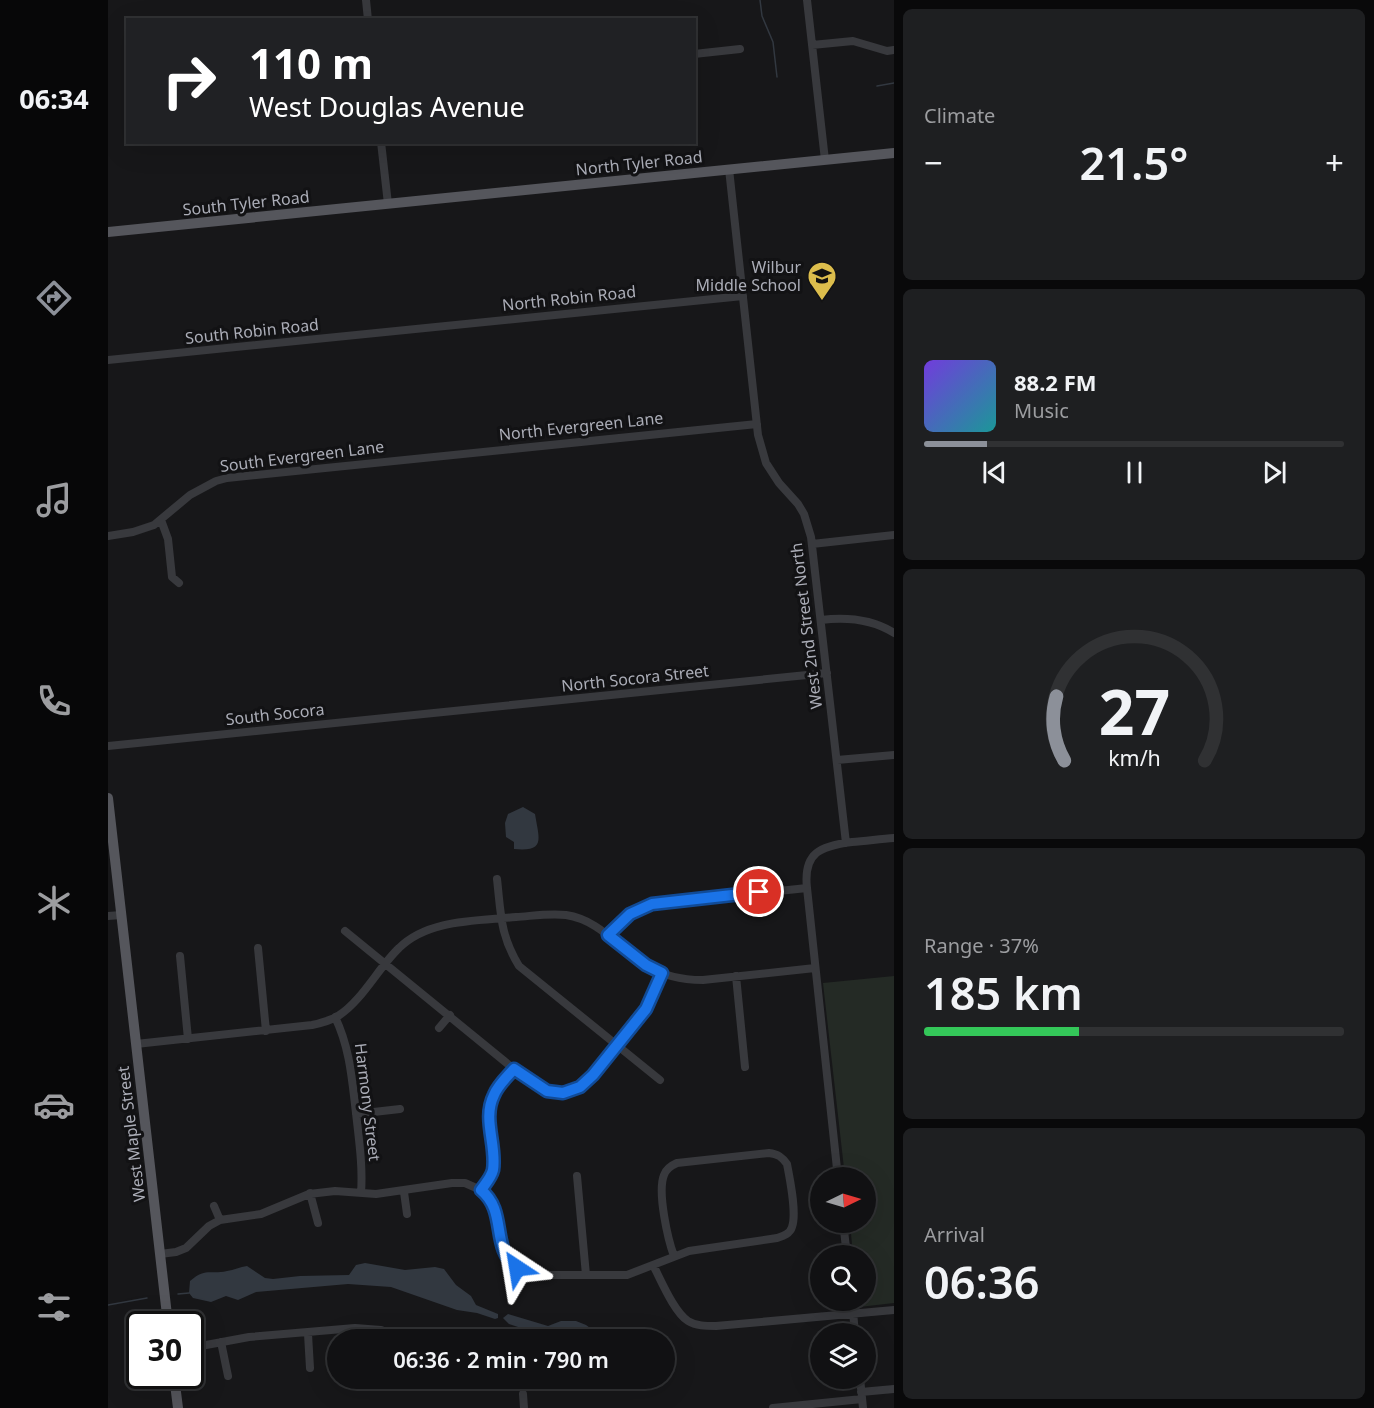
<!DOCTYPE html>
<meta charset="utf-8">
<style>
:root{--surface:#111113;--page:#1e1f21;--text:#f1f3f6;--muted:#9c9da0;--line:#303133;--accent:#8c9099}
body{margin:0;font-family:"Noto Sans",sans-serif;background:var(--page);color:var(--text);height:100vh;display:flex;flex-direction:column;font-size:22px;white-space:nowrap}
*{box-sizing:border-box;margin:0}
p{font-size:20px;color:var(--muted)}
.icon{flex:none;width:33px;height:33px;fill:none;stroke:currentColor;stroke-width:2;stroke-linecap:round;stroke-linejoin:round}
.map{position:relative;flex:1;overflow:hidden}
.panel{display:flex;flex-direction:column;gap:9px;padding:9px;background:#09090a;width:480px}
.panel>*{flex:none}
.hud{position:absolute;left:18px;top:18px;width:570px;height:126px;border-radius:0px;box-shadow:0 6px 24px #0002,0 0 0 2px var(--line);background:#202124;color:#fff;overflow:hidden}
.needle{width:39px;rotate:85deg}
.buttons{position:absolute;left:702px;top:1167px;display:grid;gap:12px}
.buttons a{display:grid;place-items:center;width:66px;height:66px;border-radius:50%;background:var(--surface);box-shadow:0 6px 24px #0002,0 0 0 2px var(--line);font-size:30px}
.speed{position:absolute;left:18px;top:1311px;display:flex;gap:12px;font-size:30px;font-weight:700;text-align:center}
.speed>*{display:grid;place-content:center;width:78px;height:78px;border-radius:50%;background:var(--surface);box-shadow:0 6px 24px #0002,0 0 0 2px var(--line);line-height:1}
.speed .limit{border:3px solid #111;border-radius:9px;background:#fff;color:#111}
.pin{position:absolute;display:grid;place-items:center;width:51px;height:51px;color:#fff;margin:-26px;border:3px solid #fff;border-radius:50%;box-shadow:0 2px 6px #0007}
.me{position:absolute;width:66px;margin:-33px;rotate:327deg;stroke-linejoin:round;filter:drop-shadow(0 0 4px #0008)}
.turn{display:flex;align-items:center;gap:21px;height:126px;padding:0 24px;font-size:27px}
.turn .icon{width:78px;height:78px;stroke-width:2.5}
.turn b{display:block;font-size:42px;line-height:51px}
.big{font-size:45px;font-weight:600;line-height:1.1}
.panel .tile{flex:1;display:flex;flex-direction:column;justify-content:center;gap:9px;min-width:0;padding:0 21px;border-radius:9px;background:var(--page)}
.panel .dial{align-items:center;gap:0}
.dial svg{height:156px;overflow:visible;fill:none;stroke:var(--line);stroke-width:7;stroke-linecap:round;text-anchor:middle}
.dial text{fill:var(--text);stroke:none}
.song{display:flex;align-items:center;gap:18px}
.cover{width:72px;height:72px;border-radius:9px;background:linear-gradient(135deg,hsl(260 70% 55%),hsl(180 70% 35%))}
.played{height:6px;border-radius:3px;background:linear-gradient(90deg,var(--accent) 15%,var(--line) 15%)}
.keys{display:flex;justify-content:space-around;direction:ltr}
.heat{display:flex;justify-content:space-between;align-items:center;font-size:33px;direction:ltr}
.charge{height:9px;border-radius:4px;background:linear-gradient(90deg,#34c759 37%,var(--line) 0)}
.trip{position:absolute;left:219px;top:1329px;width:348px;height:60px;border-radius:30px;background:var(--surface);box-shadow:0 6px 24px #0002,0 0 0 2px var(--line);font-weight:600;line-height:60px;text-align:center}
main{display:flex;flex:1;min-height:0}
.tab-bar{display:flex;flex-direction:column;width:108px;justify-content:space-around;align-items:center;background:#070708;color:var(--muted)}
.tab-bar .icon{width:42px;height:42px}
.tab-bar .selected{color:var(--accent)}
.tab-bar b{font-size:27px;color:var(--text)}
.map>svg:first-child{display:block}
.green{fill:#242a25}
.water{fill:#323840}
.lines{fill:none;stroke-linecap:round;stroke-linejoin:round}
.stream{stroke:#323840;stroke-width:1.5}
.minor{stroke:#38393d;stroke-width:8}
.major{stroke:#55565c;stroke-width:10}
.route-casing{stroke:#114b97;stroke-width:15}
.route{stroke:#1a73e8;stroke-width:10}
.labels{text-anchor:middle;stroke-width:6;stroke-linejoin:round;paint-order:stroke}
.street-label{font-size:16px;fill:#abadb7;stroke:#121214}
.poi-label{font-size:16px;fill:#abadb7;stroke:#121214;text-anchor:end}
</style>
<main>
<nav class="tab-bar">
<b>06:34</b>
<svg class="icon selected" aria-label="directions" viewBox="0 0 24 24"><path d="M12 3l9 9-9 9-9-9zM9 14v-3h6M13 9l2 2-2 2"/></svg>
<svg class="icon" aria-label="music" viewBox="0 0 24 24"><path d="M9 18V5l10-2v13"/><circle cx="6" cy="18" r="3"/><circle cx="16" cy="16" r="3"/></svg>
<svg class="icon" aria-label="phone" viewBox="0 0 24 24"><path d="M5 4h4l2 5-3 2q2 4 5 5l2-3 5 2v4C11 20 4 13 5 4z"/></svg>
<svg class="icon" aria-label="climate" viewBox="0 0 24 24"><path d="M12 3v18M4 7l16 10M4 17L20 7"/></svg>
<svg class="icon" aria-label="car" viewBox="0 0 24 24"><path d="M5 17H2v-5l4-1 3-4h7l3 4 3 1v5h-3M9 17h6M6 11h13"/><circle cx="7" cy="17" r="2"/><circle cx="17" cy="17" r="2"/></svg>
<svg class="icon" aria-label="filters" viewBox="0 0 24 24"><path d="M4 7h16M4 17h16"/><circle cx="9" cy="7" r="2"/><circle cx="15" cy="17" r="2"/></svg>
</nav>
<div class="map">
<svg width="786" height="1408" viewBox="0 0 786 1408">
<rect width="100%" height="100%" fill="#171719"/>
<path class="green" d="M786 976V1303L751 1307 750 1301 758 1300V1256L745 1255 742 1223 758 1222V1178L737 1177 715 983Z"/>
<path class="water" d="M415 807 427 814C431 839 438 852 406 849V842L398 837 397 823 400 814Z
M257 1263 297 1270 327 1267 336 1269 348 1285 363 1296 368 1305 390 1314V1318L387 1319 369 1313 349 1310 283 1287 240 1284 148 1292 130 1300 118 1296 103 1302 85 1298 81 1293 82 1281C98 1267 102 1275 119 1271 126 1270 132 1267 139 1266L157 1278 165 1279 192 1276 241 1275 248 1265Z
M400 1314 440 1326 453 1321H468L478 1325 497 1339H446L401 1324 395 1318Z"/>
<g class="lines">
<path class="stream" d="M652 0 654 16 665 42 669 77
M769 86 786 83
M70 1294 81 1293
M0 1305 39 1298"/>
<path class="minor" d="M258 0 260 20
M699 0 717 160
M704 45 745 41 779 51 786 50
M586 54 632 49
M273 142 280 204
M621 169 650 435 658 463 671 483 690 504 696 514 703 537 738 843
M0 360 635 296
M53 520 60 539 64 577 71 583
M0 536 25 532 46 525 82 495 108 481 119 478 649 424
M704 544 786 535
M713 620C738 617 764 619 786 633
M0 746 719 673
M729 760 786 755
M389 879C393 914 392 935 411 966L552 1080
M0 916 13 915
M237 931 406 1069C432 1087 451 1106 480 1080L538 1009 554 973
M500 935 521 914 545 904 699 888
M150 948 158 1031
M72 956 80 1039
M628 976 637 1067
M227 1017C242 1048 244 1080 248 1113 251 1140 255 1167 253 1193
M331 1028 342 1015
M28 1044 204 1025C213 1023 222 1021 230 1016 254 1001 270 968 291 948 320 919 369 921 408 917 424 916 441 913 458 915 492 920 510 948 538 965 555 976 575 980 595 980L707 968
M248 1114 292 1109
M469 1176 478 1275
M730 1178 699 888C695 852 713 846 744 842 758 841 772 839 786 838
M373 1190 381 1179 385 1170 381 1120 385 1096 406 1069
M296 1192 299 1214
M202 1193 210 1223
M106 1206 112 1220
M735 1222 739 1256
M52 1254 68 1252 78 1248 101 1226 112 1220 153 1214 201 1194 227 1191 268 1194 344 1183H357L375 1191 379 1196 387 1208 393 1241 400 1260 411 1269 430 1275H519L581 1251 669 1238C675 1236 682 1234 684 1227 689 1213 682 1180 679 1164 674 1157 670 1154 661 1153L569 1163C562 1166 558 1169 556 1175 549 1192 560 1240 566 1256
M545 1265C553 1280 566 1312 580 1321 588 1326 598 1326 608 1326L786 1310
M744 1300 747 1334
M200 1334 202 1368
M113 1342 120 1376
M82 1348 141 1337 247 1328 273 1330 298 1340
M752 1378 755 1408
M753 1392 786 1389
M415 1394 416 1408
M665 1408 754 1399"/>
<path class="major" d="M0 232 786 153
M0 798 60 1324
M66 1376 70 1408"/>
</g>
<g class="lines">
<g class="route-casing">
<path id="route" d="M409 1268C382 1248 400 1212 373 1190 377 1184 383 1178 385 1170 389 1145 374 1119 386 1095 390 1085 399 1077 406 1069L439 1091 455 1093 472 1087 485 1075 538 1009 554 973 538 965 500 935 522 914 544 904 651 892"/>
</g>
<use href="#route" class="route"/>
</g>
<defs>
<g id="school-pin" transform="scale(1.5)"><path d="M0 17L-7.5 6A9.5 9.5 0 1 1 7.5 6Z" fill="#dcbd4c" stroke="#121214"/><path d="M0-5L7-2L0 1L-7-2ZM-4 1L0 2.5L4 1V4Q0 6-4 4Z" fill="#111"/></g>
</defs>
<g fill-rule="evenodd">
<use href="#school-pin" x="714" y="276"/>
</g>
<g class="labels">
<g class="street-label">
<text transform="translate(531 163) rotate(-6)" y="6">North Tyler Road</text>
<text transform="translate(138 203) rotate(-6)" y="6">South Tyler Road</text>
<text transform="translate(461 298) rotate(-6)" y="6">North Robin Road</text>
<text transform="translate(144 331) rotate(-6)" y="6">South Robin Road</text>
<text transform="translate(473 426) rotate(-6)" y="6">North Evergreen Lane</text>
<text transform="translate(194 456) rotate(-7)" y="6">South Evergreen Lane</text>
<text transform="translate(698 626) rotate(-97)" y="6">West 2nd Street North</text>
<text transform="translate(527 678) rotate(-6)" y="6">North Socora Street</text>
<text transform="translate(167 714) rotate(-6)" y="6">South Socora</text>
<text transform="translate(260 1102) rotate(83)" y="6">Harmony Street</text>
<text transform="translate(23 1134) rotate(-97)" y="6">West Maple Street</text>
</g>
<g class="poi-label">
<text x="693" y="273">Wilbur<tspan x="693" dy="18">Middle School</tspan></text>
</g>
</g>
</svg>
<div class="buttons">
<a><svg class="needle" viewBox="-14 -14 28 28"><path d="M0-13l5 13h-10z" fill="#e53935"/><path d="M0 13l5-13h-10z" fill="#9c9da0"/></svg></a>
<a><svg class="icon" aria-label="search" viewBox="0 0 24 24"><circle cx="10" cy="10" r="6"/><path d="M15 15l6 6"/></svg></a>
<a><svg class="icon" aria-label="layers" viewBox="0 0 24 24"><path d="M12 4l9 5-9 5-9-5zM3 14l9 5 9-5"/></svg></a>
</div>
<div class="speed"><div class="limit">30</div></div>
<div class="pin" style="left:651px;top:892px;background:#d93025"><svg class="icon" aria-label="arrive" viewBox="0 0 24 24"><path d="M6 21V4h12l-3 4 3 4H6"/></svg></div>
<svg class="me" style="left:409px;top:1268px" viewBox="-20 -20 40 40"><path d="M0-17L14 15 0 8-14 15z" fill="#1a73e8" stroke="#fff" stroke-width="4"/></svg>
<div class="trip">06:36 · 2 min · 790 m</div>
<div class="hud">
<div class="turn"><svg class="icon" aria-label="right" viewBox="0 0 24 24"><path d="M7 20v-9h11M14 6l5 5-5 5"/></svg><div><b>110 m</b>West Douglas Avenue</div></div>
</div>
</div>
<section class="panel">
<div class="tile"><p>Climate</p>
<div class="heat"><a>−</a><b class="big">21.5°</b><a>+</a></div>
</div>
<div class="tile">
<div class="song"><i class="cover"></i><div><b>88.2 FM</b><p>Music</p></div></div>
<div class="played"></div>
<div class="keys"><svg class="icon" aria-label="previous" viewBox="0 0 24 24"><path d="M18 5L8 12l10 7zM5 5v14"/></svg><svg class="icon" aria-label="pause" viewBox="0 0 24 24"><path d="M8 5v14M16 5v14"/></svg><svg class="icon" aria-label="next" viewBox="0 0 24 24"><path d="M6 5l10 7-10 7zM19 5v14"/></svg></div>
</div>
<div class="tile dial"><svg viewBox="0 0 100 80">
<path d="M14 69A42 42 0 1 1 86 69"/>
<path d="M14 69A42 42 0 0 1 10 36" stroke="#8c9099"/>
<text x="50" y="56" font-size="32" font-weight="700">27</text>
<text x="50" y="72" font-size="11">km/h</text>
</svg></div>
<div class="tile"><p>Range · 37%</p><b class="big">185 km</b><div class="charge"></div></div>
<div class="tile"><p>Arrival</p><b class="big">06:36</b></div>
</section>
</main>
